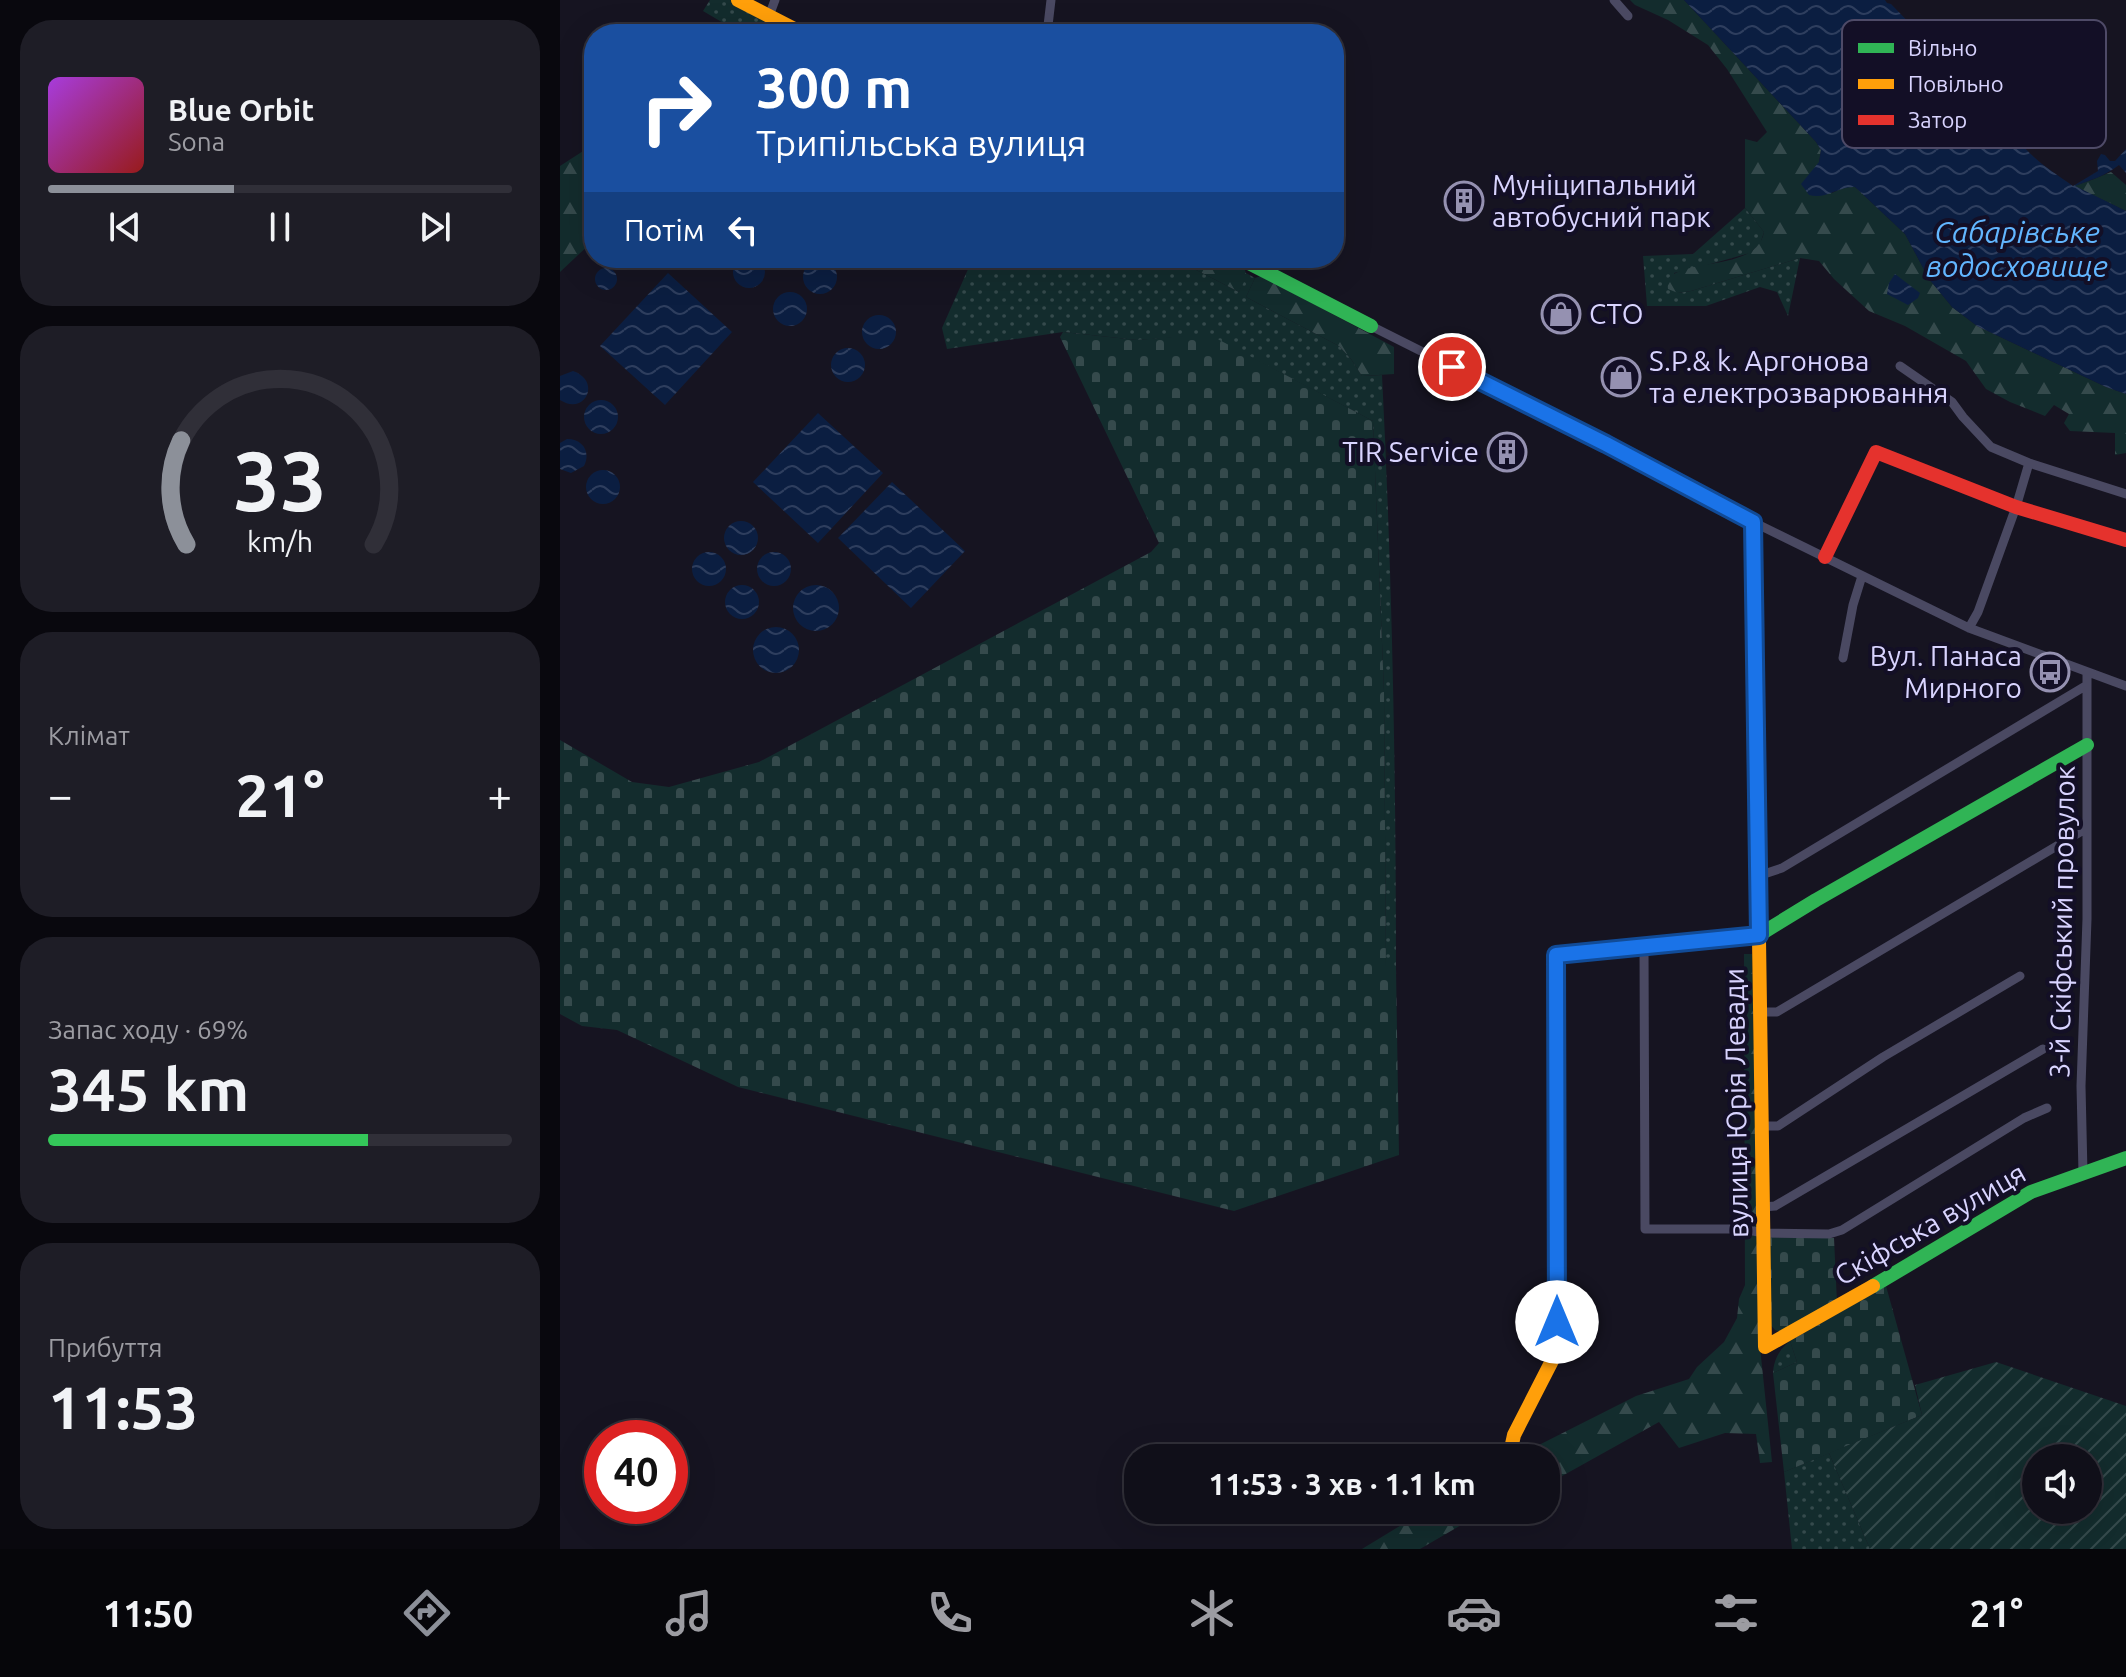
<!DOCTYPE html>
<html lang="uk">
<meta charset="utf-8">
<style>
:root{--surface:#100f19;--page:#1e1d26;--text:#f1f3f6;--muted:#9c9ca2;--line:#302f38;--accent:#8c9099}
body{margin:0;font-family:Ubuntu,sans-serif;background:var(--page);color:var(--text);height:100vh;display:flex;flex-direction:column;font-size:30px;white-space:nowrap}
*{box-sizing:border-box;margin:0}
p{font-size:26px;color:var(--muted)}
.icon{flex:none;width:44px;height:44px;fill:none;stroke:currentColor;stroke-width:2;stroke-linecap:round;stroke-linejoin:round}
.map{position:relative;flex:1;overflow:hidden}
.sheet{display:flex;flex-direction:column;gap:20px;padding:20px;background:#09080e;width:560px}
.sheet>*{flex:none}
.banner{position:absolute;left:24px;top:24px;width:760px;height:244px;border-radius:32px;box-shadow:0 8px 32px #0002,0 0 0 2px var(--line);background:#1a4fa0;color:#fff;overflow:hidden}
.buttons{position:absolute;left:1462px;top:1444px;display:grid;gap:16px}
.buttons a{display:grid;place-items:center;width:80px;height:80px;border-radius:50%;background:var(--surface);box-shadow:0 8px 32px #0002,0 0 0 2px var(--line);font-size:40px}
.speed{position:absolute;left:24px;top:1420px;display:flex;gap:16px;font-size:40px;font-weight:700;text-align:center}
.speed>*{display:grid;place-content:center;width:104px;height:104px;border-radius:50%;background:var(--surface);box-shadow:0 8px 32px #0002,0 0 0 2px var(--line);line-height:1}
.speed .limit{border:12px solid #d22;background:#fff;color:#111}
.pin{position:absolute;display:grid;place-items:center;width:68px;height:68px;color:#fff;margin:-34px;border:4px solid #fff;border-radius:50%;box-shadow:0 2px 8px #0007}
.me{position:absolute;width:88px;margin:-44px;rotate:0deg;stroke-linejoin:round;filter:drop-shadow(0 0 6px #0008)}
.turn{display:flex;align-items:center;gap:28px;height:168px;padding:0 40px;font-size:36px}
.turn .icon{width:104px;height:104px;stroke-width:2.5}
.turn b{display:block;font-size:56px;line-height:68px}
.then{display:flex;align-items:center;height:76px;padding:0 40px;background:#0003;gap:16px;font-size:30px}
.big{font-size:60px;font-weight:700;line-height:1.1}
.sheet .card{flex:1;display:flex;flex-direction:column;justify-content:center;gap:12px;min-width:0;padding:0 28px;border-radius:32px;background:var(--page)}
.sheet .dial{align-items:center;gap:0}
.dial svg{height:208px;overflow:visible;fill:none;stroke:var(--line);stroke-width:7;stroke-linecap:round;text-anchor:middle}
.dial text{fill:var(--text);stroke:none}
.song{display:flex;align-items:center;gap:24px}
.cover{width:96px;height:96px;border-radius:12px;background:linear-gradient(135deg,hsl(280 70% 55%),hsl(0 70% 35%))}
.played{height:8px;border-radius:4px;background:linear-gradient(90deg,var(--accent) 40%,var(--line) 40%)}
.keys{display:flex;justify-content:space-around;direction:ltr}
.heat{display:flex;justify-content:space-between;align-items:center;font-size:44px;direction:ltr}
.charge{height:12px;border-radius:6px;background:linear-gradient(90deg,#34c759 69%,var(--line) 0)}
.trip{position:absolute;left:564px;top:1444px;width:436px;height:80px;border-radius:32px;background:var(--surface);box-shadow:0 8px 32px #0002,0 0 0 2px var(--line);font-weight:700;line-height:80px;text-align:center}
.menu{display:flex;height:128px;justify-content:space-around;align-items:center;background:#06060a;color:var(--muted)}
.menu .icon{width:56px;height:56px}
.menu .selected{color:var(--accent)}
.menu b{font-size:36px;color:var(--text)}
main{display:flex;flex:1;min-height:0}
.map>svg:first-child{display:block}
.grass{fill:url(#grass-dots)}
.forest{fill:url(#forest-firs)}
.cemetery{fill:url(#cemetery-stones)}
.garden{fill:url(#garden-furrows);fill-rule:evenodd}
.water{fill:url(#water-waves)}
.lines{fill:none;stroke-linecap:round;stroke-linejoin:round}
.street{stroke:#4a4962;stroke-width:9}
.fast{stroke:#30b455;stroke-width:14}
.slow{stroke:#ff9f0a;stroke-width:14}
.jam{stroke:#e5322d;stroke-width:14}
.route-casing{stroke:#114b97;stroke-width:20}
.route{stroke:#1a73e8;stroke-width:14}
.labels{text-anchor:middle;stroke-width:8;stroke-linejoin:round;paint-order:stroke}
.poi-label{font-size:28px;fill:#d9d4ff;stroke:#130f26;text-anchor:start}
.street-label{font-size:28px;fill:#d9d4ff;stroke:#130f26}
.water-label{font-size:30px;font-style:italic;fill:#62b6ff;stroke:#130f26}
.key{fill:#130f26;stroke:#4e4a67;stroke-width:2}
.key-label{font-size:22px;fill:#d9d4ff}
</style>
<main>
<section class="sheet">
<div class="card">
<div class="song"><i class="cover"></i><div><b>Blue Orbit</b><p>Sona</p></div></div>
<div class="played"></div>
<div class="keys"><svg class="icon" aria-label="previous" viewBox="0 0 24 24"><path d="M18 5L8 12l10 7zM5 5v14"/></svg><svg class="icon" aria-label="pause" viewBox="0 0 24 24"><path d="M8 5v14M16 5v14"/></svg><svg class="icon" aria-label="next" viewBox="0 0 24 24"><path d="M6 5l10 7-10 7zM19 5v14"/></svg></div>
</div>
<div class="card dial"><svg viewBox="0 0 100 80">
<path d="M14 69A42 42 0 1 1 86 69"/>
<path d="M14 69A42 42 0 0 1 12 29" stroke="#8c9099"/>
<text x="50" y="56" font-size="32" font-weight="700">33</text>
<text x="50" y="72" font-size="11">km/h</text>
</svg></div>
<div class="card"><p>Клімат</p>
<div class="heat"><a>−</a><b class="big">21°</b><a>+</a></div>
</div>
<div class="card"><p>Запас ходу · 69%</p><b class="big">345 km</b><div class="charge"></div></div>
<div class="card"><p>Прибуття</p><b class="big">11:53</b></div>
</section>
<div class="map">
<svg width="1566" height="1549" viewBox="0 0 1566 1549">
<defs>
<pattern id="grass-dots" width="8" height="8" patternUnits="userSpaceOnUse" patternTransform="scale(2)"><rect width="8" height="8" fill="#132c2d"/><path d="M2 2h.1M6 6h.1" fill="none" stroke="#354a4c" stroke-width="1.8" stroke-linecap="round"/></pattern>
<pattern id="forest-firs" width="22" height="20" patternUnits="userSpaceOnUse" patternTransform="scale(2)"><rect width="22" height="20" fill="#132c2d"/><path d="M5 1l3.5 6h-7zM16 11l3.5 6h-7z" fill="#354a4c"/></pattern>
<pattern id="cemetery-stones" width="16" height="16" patternUnits="userSpaceOnUse" patternTransform="scale(2)"><rect width="16" height="16" fill="#132c2d"/><path d="M2 7V4a2 2 0 0 1 4 0v3zM10 15v-3a2 2 0 0 1 4 0v3z" fill="#354a4c"/></pattern>
<pattern id="garden-furrows" width="10" height="10" patternUnits="userSpaceOnUse" patternTransform="scale(2)"><rect width="10" height="10" fill="#132c2d"/><path d="M-1 1l2-2M0 10L10 0M9 11l2-2" fill="none" stroke="#354a4c"/></pattern>
<pattern id="water-waves" width="16" height="10" patternUnits="userSpaceOnUse" patternTransform="scale(2)"><rect width="16" height="10" fill="#0b1e41"/><path d="M0 5q4-4 8 0t8 0" fill="none" stroke="#2e3e5e"/></pattern>
</defs>
<rect width="100%" height="100%" fill="#161421"/>
<path class="grass" d="M150 0H178L243 34H182L143 11Z
M1185 208 1204 232 1200 244 1190 253 1147 265 1114 273 1118 293 1131 291 1240 258 1228 316 1217 292 1200 287 1146 306H1087L1083 256 1133 254Z
M413 258H613L679 292 686 273 695 278 686 297 779 346 791 359 802 376 822 375C832 573 836 771 836 969H826L824 692 813 421 648 335 577 340 503 332 387 349 382 328Z
M1230 1341 1237 1362 1213 1373C1214 1359 1219 1350 1230 1341Z
M1269 1453 1310 1549H1232L1224 1472Z"/>
<path class="forest" d="M1070 0H1124L1256 142 1261 150 1259 162 1272 193 1285 187H1295L1345 234 1369 279 1392 307 1417 326 1546 387 1566 394V453L1555 455V433L1510 431 1504 423 1509 414 1494 405 1485 416 1450 402 1426 389 1406 361 1345 326 1309 311 1274 279 1259 261 1240 258 1131 291 1118 293 1108 289 1107 279C1130 257 1197 271 1204 232L1185 208V139L1197 142 1207 132 1167 69 1148 45 1108 20 1075 5Z
M34 144V240L0 272V166Z
M1551 172 1566 185V211L1514 186C1527 182 1539 177 1551 172Z
M613 258C629 258 684 252 686 274 686 280 681 287 679 292Z
M701 276 834 347V374L802 376 791 359 779 346 686 297 695 278Z
M1184 954H1192L1200 1347 1212 1462 1200 1463 1196 1434 1165 1433 1119 1448 1099 1422 986 1485V1458H953L1076 1396 1129 1379 1137 1367 1164 1342 1177 1318 1179 1299 1185 1285Z
M866 1510H927L860 1549H802Z"/>
<path class="cemetery" d="M503 332 577 340 648 334 813 421 824 692 826 968 836 969 839 1155 674 1211 178 1087 57 1030 22 1026 0 1014V740L72 782 109 787 199 762 591 552 599 543 500 337Z
M1207 1237 1274 1238 1277 1303 1220 1332 1215 1330 1209 1323Z
M1326 1286 1362 1415 1224 1472 1213 1373 1237 1362 1230 1341Z"/>
<path class="garden" d="M1436 1362 1566 1406V1549H1310L1269 1453 1362 1415 1355 1385ZM1476 1458H1528V1510H1476Z"/>
<path class="water" d="M1124 0H1325L1327 3 1331 4 1362 36 1386 70 1393 72 1427 65 1431 66 1432 70 1422 82 1419 90C1422 110 1432 105 1444 115 1454 123 1456 137 1464 147 1478 163 1496 174 1513 186L1538 171 1537 161 1541 154 1545 155 1550 161H1555L1566 149V173L1559 165C1545 176 1531 180 1515 186L1566 211V394L1546 387 1417 326 1392 307 1369 279 1345 234 1295 187C1278 186 1266 200 1249 195L1241 184 1259 162 1261 150 1256 142Z
M173 272a16 16 0 1 1 32 0a16 16 0 1 1-32 0Z
M243 277a17 17 0 1 1 34 0a17 17 0 1 1-34 0Z
M35 279a11 11 0 1 1 22 0a11 11 0 1 1-22 0Z
M108 273 172 332 105 405 40 346Z
M1335 274 1360 293 1358 298 1348 305 1327 294 1329 283Z
M213 309a17 17 0 1 1 34 0a17 17 0 1 1-34 0Z
M302 332a17 17 0 1 1 34 0a17 17 0 1 1-34 0Z
M271 365a17 17 0 1 1 34 0a17 17 0 1 1-34 0Z
M13 371C42 381 25 416 0 400V376Z
M24 417a17 17 0 1 1 34 0a17 17 0 1 1-34 0Z
M258 413 323 473 258 543 193 482Z
M7 439C23 439 31 452 24 466L11 473 0 469V443Z
M26 487a17 17 0 1 1 34 0a17 17 0 1 1-34 0Z
M332 482 405 551 351 608 278 538Z
M164 538a17 17 0 1 1 34 0a17 17 0 1 1-34 0Z
M197 569a17 17 0 1 1 34 0a17 17 0 1 1-34 0Z
M132 569a17 17 0 1 1 34 0a17 17 0 1 1-34 0Z
M165 602a17 17 0 1 1 34 0a17 17 0 1 1-34 0Z
M233 608a23 23 0 1 1 46 0a23 23 0 1 1-46 0Z
M193 650a23 23 0 1 1 46 0a23 23 0 1 1-46 0Z"/>
<g class="lines">
<path class="street" d="M1054 0 1068 16
M209 16 215 0
M487 34 491 0
M811 326 1046 444 1193 522 1409 628 1566 686
M1340 366 1392 402 1403 417 1431 447 1469 463 1566 494
M1409 628 1418 612 1456 507 1469 463
M1283 658 1293 605 1302 576
M1198 876 1222 868 1527 685
M1084 946 1085 1229H1184L1203 1233 1269 1234 1282 1230 1464 1118 1487 1108
M1200 1012H1217L1527 828
M1202 1126H1218L1323 1057 1460 976
M1523 1173 1521 1086 1527 919V672
M1203 1207 1215 1206 1483 1049"/>
<path class="fast" d="M679 258 811 326
M1067 948 1199 935 1256 900 1527 745
M1313 1286 1471 1192 1566 1158"/>
<path class="slow" d="M178 0 244 34
M1198 871 1205 1347 1313 1286
M949 1458 954 1435 997 1351 996 955 1067 948"/>
<path class="jam" d="M1193 522 1198 871
M1265 557 1316 452 1456 507 1566 540"/>
</g>
<g class="lines">
<g class="route-casing">
<path id="route" d="M892 367 1046 444 1193 522 1199 935 996 955 997 1322"/>
</g>
<use href="#route" class="route"/>
</g>
<defs>
<g id="building-ring" transform="scale(2)"><circle r="9.5" fill="#130f26" stroke="#9591b1" stroke-width="1.5"/><path d="M-4-6H4V6H1V3H-1V6H-4ZM-2.5-4.3h1.7v1.8h-1.7ZM.8-4.3h1.7v1.8H.8ZM-2.5-1h1.7V.8h-1.7ZM.8-1h1.7V.8H.8Z" fill="#9591b1"/></g>
<g id="shop-ring" transform="scale(2)"><circle r="9.5" fill="#130f26" stroke="#9591b1" stroke-width="1.5"/><path d="M-5-2.5h2.3a2.7 3.5 0 0 1 5.4 0H5L5.5 6h-11ZM-1.5-2.5h3a1.5 2.3 0 0 0-3 0Z" fill="#9591b1"/></g>
<g id="bus-ring" transform="scale(2)"><circle r="9.5" fill="#130f26" stroke="#9591b1" stroke-width="1.5"/><path d="M-5-6H5V4H4V6H2V4H-2V6H-4V4H-5ZM-3.5-4V0h7V-4ZM-3.5 1.2v1.5H-2V1.2ZM2 1.2v1.5H3.5V1.2Z" fill="#9591b1"/></g>
</defs>
<g fill-rule="evenodd">
<use href="#building-ring" x="904" y="201"/>
<use href="#shop-ring" x="1001" y="314"/>
<use href="#shop-ring" x="1061" y="377"/>
<use href="#building-ring" x="947" y="452"/>
<use href="#bus-ring" x="1490" y="672"/>
</g>
<g class="labels">
<g class="poi-label">
<text x="932" y="195">Муніципальний<tspan x="932" dy="32">автобусний парк</tspan></text>
<text x="1029" y="324">СТО</text>
<text x="1089" y="371">S.P.&amp; k. Аргонова<tspan x="1089" dy="32">та електрозварювання</tspan></text>
<text x="919" y="462" text-anchor="end">TIR Service</text>
<text x="1462" y="666" text-anchor="end">Вул. Панаса<tspan x="1462" dy="32">Мирного</tspan></text>
</g>
<g class="street-label">
<text transform="translate(1502 922) rotate(-89)" y="10">3-й Скіфський провулок</text>
<text transform="translate(1176 1103) rotate(-91)" y="10">вулиця Юрія Левади</text>
<text transform="translate(1370 1224) rotate(-30)" y="10">Скіфська вулиця</text>
</g>
<g class="water-label">
<text x="1457" y="243">Сабарівське<tspan x="1457" dy="34">водосховище</tspan></text>
</g>
</g>
<rect x="1282" y="20" width="264" height="128" rx="12" class="key"/>
<rect x="1298" y="43" width="36" height="10" fill="#30b455"/>
<rect x="1298" y="79" width="36" height="10" fill="#ff9f0a"/>
<rect x="1298" y="115" width="36" height="10" fill="#e5322d"/>
<g class="key-label">
<text x="1348" y="56">Вільно</text>
<text x="1348" y="92">Повільно</text>
<text x="1348" y="128">Затор</text>
</g>
</svg>
<div class="buttons">
<a><svg class="icon" aria-label="sound" viewBox="0 0 24 24"><path d="M4 9h4l5-4v14l-5-4H4zM17 9q2 3 0 6"/></svg></a>
</div>
<div class="speed"><div class="limit">40</div></div>
<div class="pin" style="left:892px;top:367px;background:#d93025"><svg class="icon" aria-label="arrive" viewBox="0 0 24 24"><path d="M6 21V4h12l-3 4 3 4H6"/></svg></div>
<svg class="me" style="left:997px;top:1322px" viewBox="-20 -20 40 40"><circle r="19" fill="#fff"/><path d="M0-13L10 11 0 6-10 11z" fill="#1a73e8"/></svg>
<div class="trip">11:53 · 3 хв · 1.1 km</div>
<div class="banner">
<div class="turn"><svg class="icon" aria-label="right" viewBox="0 0 24 24"><path d="M7 20v-9h11M14 6l5 5-5 5"/></svg><div><b>300 m</b>Трипільська вулиця</div></div>
<div class="then">Потім<svg class="icon" aria-label="left" viewBox="0 0 24 24"><path d="M17 20v-9H6M10 6l-5 5 5 5"/></svg></div>
</div>
</div>
</main>
<nav class="menu">
<b>11:50</b>
<svg class="icon selected" aria-label="directions" viewBox="0 0 24 24"><path d="M12 3l9 9-9 9-9-9zM9 14v-3h6M13 9l2 2-2 2"/></svg>
<svg class="icon" aria-label="music" viewBox="0 0 24 24"><path d="M9 18V5l10-2v13"/><circle cx="6" cy="18" r="3"/><circle cx="16" cy="16" r="3"/></svg>
<svg class="icon" aria-label="phone" viewBox="0 0 24 24"><path d="M5 4h4l2 5-3 2q2 4 5 5l2-3 5 2v4C11 20 4 13 5 4z"/></svg>
<svg class="icon" aria-label="climate" viewBox="0 0 24 24"><path d="M12 3v18M4 7l16 10M4 17L20 7"/></svg>
<svg class="icon" aria-label="car" viewBox="0 0 24 24"><path d="M5 17H2v-5l4-1 3-4h7l3 4 3 1v5h-3M9 17h6M6 11h13"/><circle cx="7" cy="17" r="2"/><circle cx="17" cy="17" r="2"/></svg>
<svg class="icon" aria-label="filters" viewBox="0 0 24 24"><path d="M4 7h16M4 17h16"/><circle cx="9" cy="7" r="2"/><circle cx="15" cy="17" r="2"/></svg>
<b>21°</b>
</nav>
